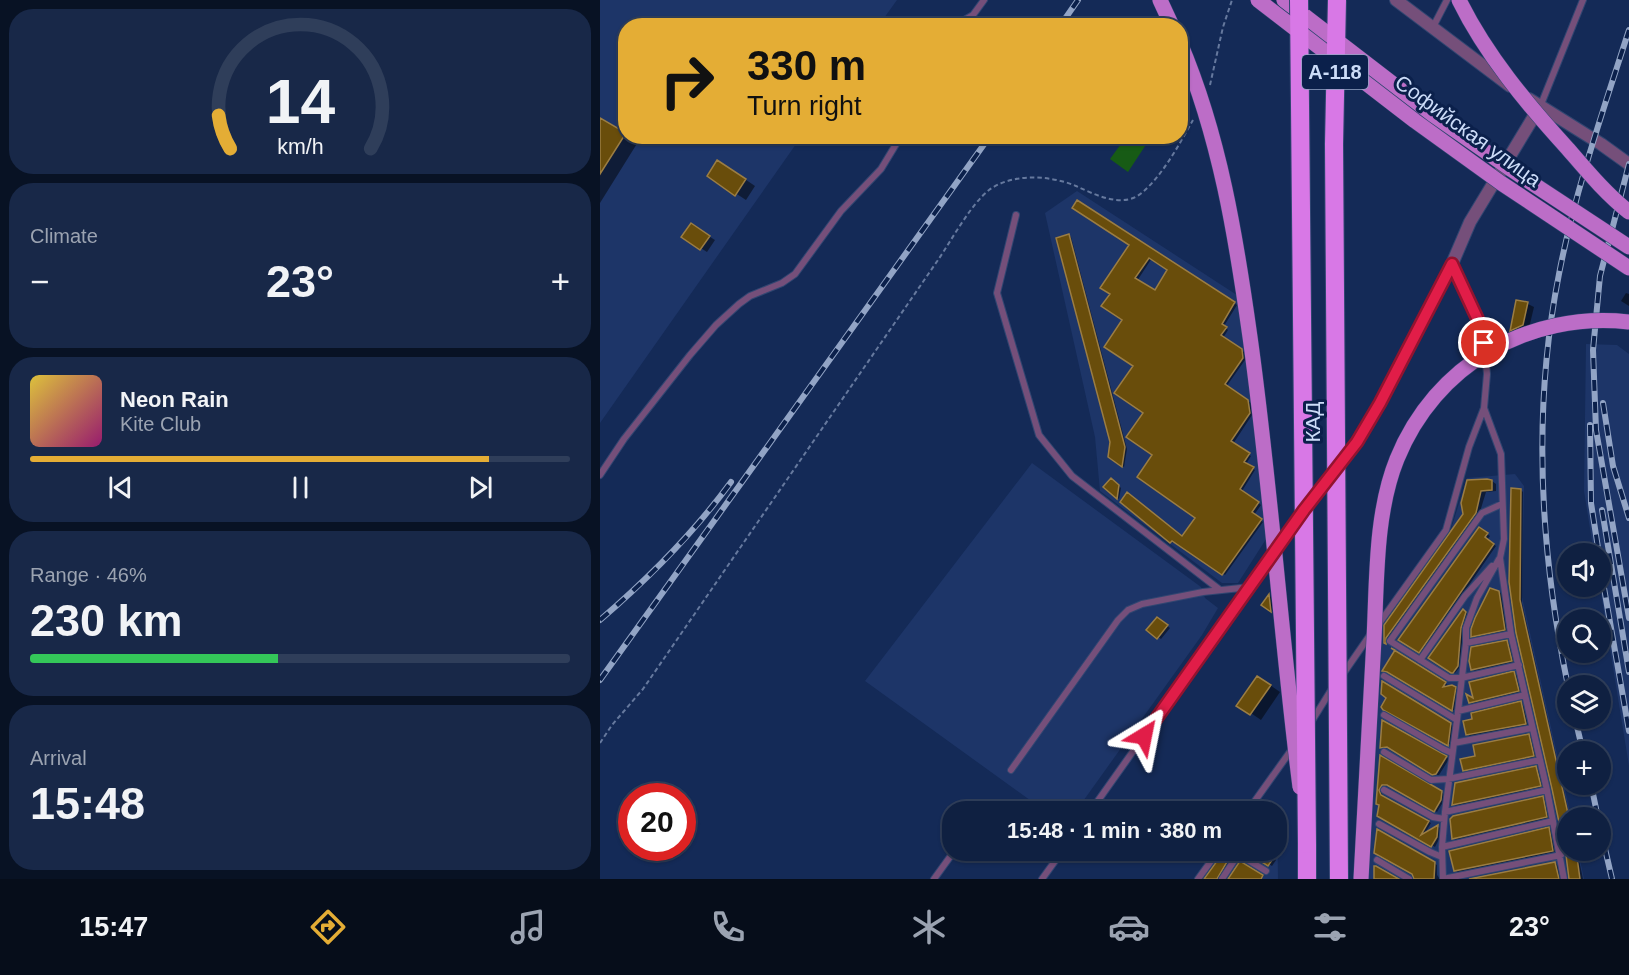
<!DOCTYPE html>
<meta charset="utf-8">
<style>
:root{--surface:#0f2041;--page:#182848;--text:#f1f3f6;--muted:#9ba3b1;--line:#2f3e5a;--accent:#e4ad35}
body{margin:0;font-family:Arial,sans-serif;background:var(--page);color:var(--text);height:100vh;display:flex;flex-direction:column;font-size:22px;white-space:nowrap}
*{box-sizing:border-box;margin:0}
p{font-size:20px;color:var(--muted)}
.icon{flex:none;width:33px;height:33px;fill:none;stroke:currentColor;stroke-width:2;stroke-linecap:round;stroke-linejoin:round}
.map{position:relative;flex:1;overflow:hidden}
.sheet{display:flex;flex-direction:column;gap:9px;padding:9px;background:#081224;width:600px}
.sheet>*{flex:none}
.hud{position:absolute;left:18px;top:18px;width:570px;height:126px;border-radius:24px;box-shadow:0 2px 4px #0004,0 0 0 2px var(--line);background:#e4ad35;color:#111;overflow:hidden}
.tools{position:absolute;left:957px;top:543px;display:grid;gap:12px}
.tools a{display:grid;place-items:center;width:54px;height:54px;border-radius:50%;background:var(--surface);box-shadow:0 2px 4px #0004,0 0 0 2px var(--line);font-size:30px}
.speed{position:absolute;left:18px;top:783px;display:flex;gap:12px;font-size:30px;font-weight:700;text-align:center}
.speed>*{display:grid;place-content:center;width:78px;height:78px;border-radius:50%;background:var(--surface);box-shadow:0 2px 4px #0004,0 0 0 2px var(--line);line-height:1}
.speed .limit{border:9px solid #d22;background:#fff;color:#111}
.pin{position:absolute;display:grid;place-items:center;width:51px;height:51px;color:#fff;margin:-26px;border:3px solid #fff;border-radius:50%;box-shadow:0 2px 6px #0007}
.me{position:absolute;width:66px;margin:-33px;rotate:35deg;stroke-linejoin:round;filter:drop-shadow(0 0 4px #0008)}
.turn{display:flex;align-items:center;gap:21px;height:126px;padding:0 30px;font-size:27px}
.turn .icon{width:78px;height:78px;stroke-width:2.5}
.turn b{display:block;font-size:42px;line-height:51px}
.big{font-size:45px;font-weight:700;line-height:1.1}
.sheet .tile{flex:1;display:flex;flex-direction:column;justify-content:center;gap:9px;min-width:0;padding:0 21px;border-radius:24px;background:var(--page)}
.sheet .dial{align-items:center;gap:0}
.dial svg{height:156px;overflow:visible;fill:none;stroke:var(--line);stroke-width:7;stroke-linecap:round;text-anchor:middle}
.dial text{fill:var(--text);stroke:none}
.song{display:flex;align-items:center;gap:18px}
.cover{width:72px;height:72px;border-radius:9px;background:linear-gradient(135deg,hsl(50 70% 55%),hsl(320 70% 35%))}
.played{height:6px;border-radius:3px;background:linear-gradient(90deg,var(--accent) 85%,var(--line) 85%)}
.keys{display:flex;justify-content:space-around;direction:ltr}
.heat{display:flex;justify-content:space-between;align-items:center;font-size:33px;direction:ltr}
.charge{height:9px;border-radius:4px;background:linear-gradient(90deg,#34c759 46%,var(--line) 0)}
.trip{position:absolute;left:342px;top:801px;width:345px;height:60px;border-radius:24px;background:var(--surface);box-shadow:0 2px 4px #0004,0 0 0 2px var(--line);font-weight:700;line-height:60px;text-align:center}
.tabs{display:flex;height:96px;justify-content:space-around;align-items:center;background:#060d1a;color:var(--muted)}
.tabs .icon{width:42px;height:42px}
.tabs .active{color:var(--accent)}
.tabs b{font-size:27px;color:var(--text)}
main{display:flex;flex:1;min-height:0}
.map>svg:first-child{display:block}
.built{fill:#1d3568}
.water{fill:#175b15}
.shadow{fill:#0007;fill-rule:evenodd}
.building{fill:#694d0b;stroke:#9b7d43;stroke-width:1.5;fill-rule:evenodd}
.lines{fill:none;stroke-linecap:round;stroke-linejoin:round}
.lane-casing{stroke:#314671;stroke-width:8}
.street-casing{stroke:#314671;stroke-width:14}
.primary-casing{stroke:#314671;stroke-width:16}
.highway-casing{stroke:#314671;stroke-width:20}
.path{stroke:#66799e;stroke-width:2;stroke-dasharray:4.5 3;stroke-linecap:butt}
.lane{stroke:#754f7a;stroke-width:6}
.street{stroke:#754f7a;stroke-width:12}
.primary{stroke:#bc6dc7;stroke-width:15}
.highway{stroke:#d878e6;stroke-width:18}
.rail-casing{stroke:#92a4c5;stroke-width:6}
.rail{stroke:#0b204b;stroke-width:4;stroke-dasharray:11;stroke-linecap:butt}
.primary-bridge-casing{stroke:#314671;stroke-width:16;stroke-linecap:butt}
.highway-bridge-casing{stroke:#314671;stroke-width:20;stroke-linecap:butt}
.primary-bridge{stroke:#bc6dc7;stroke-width:15}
.highway-bridge{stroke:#d878e6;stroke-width:18}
.route-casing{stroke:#92132f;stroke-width:15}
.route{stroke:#e11d48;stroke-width:10}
.labels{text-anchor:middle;stroke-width:6;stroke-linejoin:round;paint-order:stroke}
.shield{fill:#0b204b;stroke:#92a4c4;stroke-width:1.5}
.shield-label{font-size:20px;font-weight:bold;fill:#ccdcf8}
.street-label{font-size:21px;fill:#ccdcf8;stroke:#0b204b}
</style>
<main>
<section class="sheet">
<div class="tile dial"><svg viewBox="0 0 100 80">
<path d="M14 69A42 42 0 1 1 86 69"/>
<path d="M14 69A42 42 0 0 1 8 52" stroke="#e4ad35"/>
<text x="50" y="56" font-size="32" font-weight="700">14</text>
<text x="50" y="72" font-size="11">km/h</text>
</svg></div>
<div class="tile"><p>Climate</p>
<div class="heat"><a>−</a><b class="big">23°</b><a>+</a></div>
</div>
<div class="tile">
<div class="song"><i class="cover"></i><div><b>Neon Rain</b><p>Kite Club</p></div></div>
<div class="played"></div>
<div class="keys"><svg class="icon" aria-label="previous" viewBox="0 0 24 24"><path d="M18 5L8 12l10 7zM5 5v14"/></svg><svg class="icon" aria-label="pause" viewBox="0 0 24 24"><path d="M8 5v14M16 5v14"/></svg><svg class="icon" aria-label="next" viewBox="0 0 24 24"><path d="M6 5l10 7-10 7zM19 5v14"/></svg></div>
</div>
<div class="tile"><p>Range · 46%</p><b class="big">230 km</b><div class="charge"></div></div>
<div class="tile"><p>Arrival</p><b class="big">15:48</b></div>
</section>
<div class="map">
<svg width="1029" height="879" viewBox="0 0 1029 879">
<rect width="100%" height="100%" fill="#142a57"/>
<path class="built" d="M0 0H297L279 25 26 26V136L201 137 0 423Z
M477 191 643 299 668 536 638 583H622L500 491 495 437 445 213Z
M986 344 1017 345 1029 354V766L1000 587V554L994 553 984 491Z
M432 463 601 587 605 598 618 608 602 635 476 811H445L265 681Z
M915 474 924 486 922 597 971 817 968 818V850L978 851 984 879H767L773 635 851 529 867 478Z
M659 799 677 810 678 879H602L623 851 676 850V812L650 811Z"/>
<path class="water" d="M526 137H551L528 172 510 159Z"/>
<path class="shadow" d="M0 119 26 135V136L38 142 0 203Z
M127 167 155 186 146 200 109 176Z
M478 202 637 305 624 326 628 330 623 338 644 352 645 360 626 387 651 403 652 415 633 444 651 456 646 464 655 470 642 491 661 505 654 515 663 522 625 575 575 541 574 543 571 542 522 501 583 538 597 517 545 412 524 319 512 294 531 245ZM552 258 570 269 555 292 537 281Z
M97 229 115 240 107 252 83 237Z
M469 235 471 237 527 449 524 467 510 457 511 442Z
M1026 293 1029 294V306L1021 301Z
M928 304 934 307 929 328 917 333 911 330Z
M514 481 521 488 519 499 505 487Z
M892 481 896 484V491L886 492 879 515 790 641V645L785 642 786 626 864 514 868 482Z
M921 490 923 492 922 603 970 818H968V850H977L983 879H970L967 853 918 633Z
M879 529 890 536 887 540 896 546 822 653 800 639Z
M899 592 902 594 907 631 875 637 873 636Z
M669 596 671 597 673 611 663 604Z
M863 611 868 614 863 629 860 667 855 673 830 658Z
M560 620 570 628 561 639 548 630Z
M907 642 909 643 914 662 875 671 873 669Z
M795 652 848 685 845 688 852 687 858 690 855 711 791 672Z
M914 673 917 675 921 692 872 704 870 702 875 701Z
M667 683 680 692 661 720 639 705Z
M783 683 853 726 851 745 784 709 788 697Z
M921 703 923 704 928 725 870 736 868 734 874 720Z
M784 723 849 759 839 775H836L791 748 782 747Z
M928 736 931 737 936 757 866 771 864 770 877 757Z
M781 758 844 794 843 802 837 812 791 786H785L781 792 784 798 831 823 824 835 838 827 840 828 839 839 835 847 779 815 781 805 778 803Z
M936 768 938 769 943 787 856 806 854 804Z
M943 798 945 799 949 818 856 840 853 838Z
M661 805 668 810 667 812H656Z
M949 829 951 830 955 852 858 872 855 870Z
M778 831 837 865V875L840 879H816Z
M628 850H639L620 879H608Z
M647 850H674L676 860 672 866Z
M955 863 958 865 961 879H877Z"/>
<path class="building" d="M0 118 26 133 0 174Z
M117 160 146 179 135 196 107 176Z
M477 200 635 302 622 324 627 327 621 335 642 349 643 358 625 384 648 400 650 413 631 441 650 453 644 462 654 467 640 489 659 502 652 512 662 519 622 575 572 541 570 543 520 502 527 492 582 536 595 518 537 477 552 455 526 437 543 413 514 393 533 366 504 347 522 320 501 306 510 294 500 288 529 245 472 208ZM549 258 567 270 555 290 535 278Z
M91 223 110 236 100 250 81 237Z
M469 234 525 447 522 467 508 457 510 442 456 238Z
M916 300 928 302 923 325 910 331Z
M511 478 519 485 517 499 503 487Z
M887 479 892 480V490L881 491 876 513 786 638V644L784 643V625L863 514 861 503 867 480Z
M911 488 921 489 920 600 969 818 968 850H976L980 879H969L966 855 952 789 916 633 909 582Z
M879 527 888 533 885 537 894 544 819 653 798 640Z
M890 588 899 591 905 630 871 637V629L875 618Z
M669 594 671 612 661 605Z
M863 609 866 612 861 628 858 666 853 673H851L828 658Z
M557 617 568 625 557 639 546 630Z
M907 640 912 661 871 670 869 661 871 647Z
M791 648 846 682 843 687 852 685 856 687 852 711 787 672 782 671 795 650Z
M914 671 919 691 869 703 866 694 873 698 869 682Z
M657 676 671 685 650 715 636 706Z
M782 681 851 723 848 746 783 710 781 707 786 698 781 694Z
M921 701 926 724 866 735 863 721 872 719 871 713Z
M782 720 847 756 836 774 832 775 787 747 780 748Z
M929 734 934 756 863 771 860 759 875 756 873 745Z
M780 755 842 791 841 800 834 812 787 785H782L779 790 781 795 829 821 821 835 838 825 837 837 831 847 777 816 779 805 776 804Z
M936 766 941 786 852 805 855 783Z
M943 796 947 817 852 839 850 819 853 816Z
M949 827 953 851 854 871 849 851Z
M777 829 835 862 834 879H814L812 874 774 853Z
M625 850H634L617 879H604Z
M646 850H672L674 857 668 866 646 852Z
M640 861 663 875 661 879H628Z
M955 862 959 879H869Z
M774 866H776L799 879H774Z"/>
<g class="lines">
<g class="lane-casing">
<path id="lane" d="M354 26 373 15 384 0
M833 27 847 0
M940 107 983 0
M416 215 397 293 439 435 472 476 620 590
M884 408 901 454 904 539 900 558 911 634 947 790 964 879
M742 462C788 403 818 331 852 264
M0 475 24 439 90 355 116 325 139 304 150 296 182 283 195 274 241 211 281 169 301 136
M902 504 882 513 790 641 849 678H861L919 665
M709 505 732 475
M677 549 699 518
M778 625 846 530 869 447 884 408 887 374 884 343 878 320 852 264
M866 643 911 634
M820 660 865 596 892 566
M743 674 770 635
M784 676 857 720
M858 711 925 695
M784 715 843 749 852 753
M710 724 733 687
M854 743 932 728
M784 752 831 780 848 779 940 760
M411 770 518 620 528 610 542 604 603 592 650 587
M784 790 833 817 844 819
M383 812 399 806 419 812
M490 812 671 557
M647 812 692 749
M669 812 670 811
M845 812 947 790
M779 824 830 852 842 857
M842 847 953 821
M638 854 666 871
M777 860 809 879
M334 879 355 850
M442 879 463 850
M598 879 619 850
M622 879 641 850
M843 879 842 847 845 812 857 720 866 643V628L877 598 899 559
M843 879 961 855"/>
</g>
<g class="street-casing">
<path id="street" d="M796 0 910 86
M929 99 1001 144 1029 164
M852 264 870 222 939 108"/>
</g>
<g class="primary-casing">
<path id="primary" d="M560 0 572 26
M684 0 706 17"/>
</g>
<g class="highway-casing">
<path id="highway" d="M707 844V879"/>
</g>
<path class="path" d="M610 85 623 27 632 0
M0 743 12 725 43 689 338 260C351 241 371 204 389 190 412 173 450 175 476 186 496 195 524 210 544 191 564 173 580 143 593 120"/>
<use href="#lane" class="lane"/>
<use href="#street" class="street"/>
<use href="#primary" class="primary"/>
<use href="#highway" class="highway"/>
<g class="rail-casing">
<path id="rail" d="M460 26 478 0
M1029 164 1000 276 993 350 996 430 1029 618
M1003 403 1013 466 1029 518
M990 425 991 503 999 554
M1002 510 1029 672
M1000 565 1029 731
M0 620C49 578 93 534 131 482
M0 680 390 136
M968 686C940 551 932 410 959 274 975 191 1003 111 1029 30
M975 718 983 752
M991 784 998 818
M1000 827 1012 879"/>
</g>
<use href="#rail" class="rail"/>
<g class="primary-bridge-casing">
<path id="primary-bridge" d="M658 0 815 121 901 183 1029 268
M859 0C886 55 927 104 968 149 987 171 1006 194 1029 212
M706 17 832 114 912 170 1029 247
M580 43C620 137 636 237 650 337 671 487 681 638 700 787
M761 879C766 799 770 719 774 639 777 581 775 513 797 459 835 365 928 311 1029 322"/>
</g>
<g class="highway-bridge-casing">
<path id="highway-bridge" d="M699 0 707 844
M737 0 734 144 739 879"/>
</g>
<use href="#primary-bridge" class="primary-bridge"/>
<use href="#highway-bridge" class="highway-bridge"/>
</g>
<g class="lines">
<g class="route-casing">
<path id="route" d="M544 736 704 510 757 442 780 403 852 264 878 320 884 343"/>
</g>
<use href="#route" class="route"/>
</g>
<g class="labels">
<rect class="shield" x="702" y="55" width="66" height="34" rx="4.5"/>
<g class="shield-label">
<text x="735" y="79">А-118</text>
</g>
<g class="street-label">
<text transform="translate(868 131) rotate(36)" y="7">Софийская улица</text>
<text transform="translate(713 422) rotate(-90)" y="7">КАД</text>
</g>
</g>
</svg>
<div class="tools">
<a><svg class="icon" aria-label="sound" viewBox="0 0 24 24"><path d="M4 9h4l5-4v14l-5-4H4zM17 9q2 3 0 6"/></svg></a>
<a><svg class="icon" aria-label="search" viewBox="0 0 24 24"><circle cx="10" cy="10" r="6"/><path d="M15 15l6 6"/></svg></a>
<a><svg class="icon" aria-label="layers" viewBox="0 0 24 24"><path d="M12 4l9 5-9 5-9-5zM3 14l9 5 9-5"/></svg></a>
<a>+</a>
<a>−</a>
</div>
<div class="speed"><div class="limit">20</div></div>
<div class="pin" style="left:884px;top:343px;background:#d93025"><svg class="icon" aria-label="arrive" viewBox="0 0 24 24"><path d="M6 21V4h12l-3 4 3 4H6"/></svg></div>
<svg class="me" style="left:544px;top:736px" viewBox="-20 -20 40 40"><path d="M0-17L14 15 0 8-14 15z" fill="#e11d48" stroke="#fff" stroke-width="4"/></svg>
<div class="trip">15:48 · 1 min · 380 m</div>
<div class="hud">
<div class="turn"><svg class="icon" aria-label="right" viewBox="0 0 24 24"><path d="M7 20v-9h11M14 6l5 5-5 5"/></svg><div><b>330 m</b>Turn right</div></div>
</div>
</div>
</main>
<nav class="tabs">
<b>15:47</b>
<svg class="icon active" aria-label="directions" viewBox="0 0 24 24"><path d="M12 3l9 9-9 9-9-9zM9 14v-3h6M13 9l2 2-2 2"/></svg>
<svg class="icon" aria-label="music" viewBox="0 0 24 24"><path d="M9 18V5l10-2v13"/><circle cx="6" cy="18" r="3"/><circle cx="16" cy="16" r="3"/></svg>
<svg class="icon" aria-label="phone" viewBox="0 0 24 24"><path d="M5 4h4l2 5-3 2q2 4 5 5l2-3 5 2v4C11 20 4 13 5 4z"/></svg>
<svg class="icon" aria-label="climate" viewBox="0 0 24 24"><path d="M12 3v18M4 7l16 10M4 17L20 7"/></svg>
<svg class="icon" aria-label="car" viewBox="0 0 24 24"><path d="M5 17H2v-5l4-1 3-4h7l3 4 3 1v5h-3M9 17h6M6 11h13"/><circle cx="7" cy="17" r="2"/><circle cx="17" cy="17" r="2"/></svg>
<svg class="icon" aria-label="filters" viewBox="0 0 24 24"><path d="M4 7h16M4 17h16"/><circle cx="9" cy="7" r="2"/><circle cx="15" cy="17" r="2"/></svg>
<b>23°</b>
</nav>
